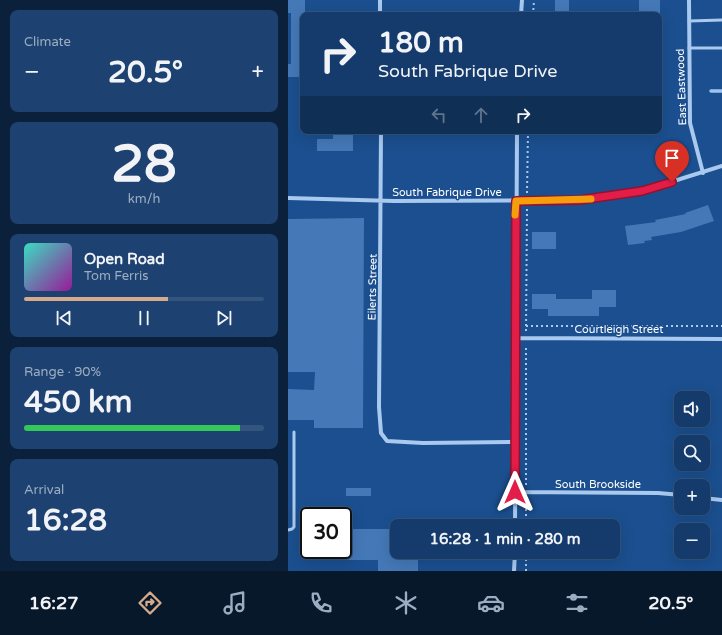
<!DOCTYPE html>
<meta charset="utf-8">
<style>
:root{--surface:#143b6b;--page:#1d4271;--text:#f1f3f6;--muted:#9dadc1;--line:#33557e;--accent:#d6ab8b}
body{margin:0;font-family:"Varela Round",sans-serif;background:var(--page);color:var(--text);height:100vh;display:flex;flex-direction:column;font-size:15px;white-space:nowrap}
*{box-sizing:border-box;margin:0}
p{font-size:13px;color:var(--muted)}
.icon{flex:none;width:22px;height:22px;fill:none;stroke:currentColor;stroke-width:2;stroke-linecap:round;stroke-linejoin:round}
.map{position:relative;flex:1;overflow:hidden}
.panel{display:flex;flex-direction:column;gap:10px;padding:10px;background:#0b203b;width:288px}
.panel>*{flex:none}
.banner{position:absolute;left:12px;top:12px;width:362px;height:122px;border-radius:8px;box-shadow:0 4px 16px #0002,0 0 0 1px var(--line);background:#143b6b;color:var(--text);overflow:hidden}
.tools{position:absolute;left:386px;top:391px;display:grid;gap:8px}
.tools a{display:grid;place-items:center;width:36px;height:36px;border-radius:8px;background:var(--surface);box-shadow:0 4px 16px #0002,0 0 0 1px var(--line);font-size:20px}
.speed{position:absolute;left:12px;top:507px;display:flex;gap:8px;font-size:20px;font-weight:700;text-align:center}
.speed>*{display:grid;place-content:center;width:52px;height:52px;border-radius:50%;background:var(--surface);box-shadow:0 4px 16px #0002,0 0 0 1px var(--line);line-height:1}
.speed .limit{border:2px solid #111;border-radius:6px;background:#fff;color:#111}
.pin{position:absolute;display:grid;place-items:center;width:34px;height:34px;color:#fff;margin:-41px -17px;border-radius:50% 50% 50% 0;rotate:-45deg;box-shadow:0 0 4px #0007}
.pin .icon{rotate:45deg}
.me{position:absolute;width:44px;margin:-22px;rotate:0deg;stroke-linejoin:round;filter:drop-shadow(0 0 3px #0008)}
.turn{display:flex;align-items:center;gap:14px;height:84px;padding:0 12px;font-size:18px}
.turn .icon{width:52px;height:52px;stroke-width:2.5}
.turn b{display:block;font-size:28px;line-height:34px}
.lanes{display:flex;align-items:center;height:38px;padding:0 12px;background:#0003;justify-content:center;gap:20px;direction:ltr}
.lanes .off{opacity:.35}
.big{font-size:30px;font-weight:700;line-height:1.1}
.panel .tile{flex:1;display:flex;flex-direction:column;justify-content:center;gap:6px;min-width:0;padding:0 14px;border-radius:8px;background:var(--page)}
.panel .dial{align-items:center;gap:0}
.dial b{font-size:52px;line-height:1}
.song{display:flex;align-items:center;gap:12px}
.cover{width:48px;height:48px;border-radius:6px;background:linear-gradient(135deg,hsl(170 70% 55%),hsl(300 70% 35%))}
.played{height:4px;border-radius:2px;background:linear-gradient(90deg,var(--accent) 60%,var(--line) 60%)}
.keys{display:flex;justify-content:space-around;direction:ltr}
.heat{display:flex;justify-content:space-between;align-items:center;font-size:22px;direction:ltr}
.charge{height:6px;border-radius:3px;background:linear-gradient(90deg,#34c759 90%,var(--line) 0)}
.trip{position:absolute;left:102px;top:519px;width:230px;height:40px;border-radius:8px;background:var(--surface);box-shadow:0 4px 16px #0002,0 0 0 1px var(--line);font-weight:700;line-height:40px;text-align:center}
.tab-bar{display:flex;height:64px;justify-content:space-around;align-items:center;background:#08182b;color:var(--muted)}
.tab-bar .icon{width:28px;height:28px}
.tab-bar .current{color:var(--accent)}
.tab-bar b{font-size:18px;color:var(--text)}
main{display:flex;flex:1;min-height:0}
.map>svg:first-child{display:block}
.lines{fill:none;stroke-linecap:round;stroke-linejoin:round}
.stream{stroke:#9cc4f0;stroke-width:3.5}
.building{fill:#4478b7}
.path{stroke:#a9c9ee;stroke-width:2;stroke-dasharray:2 3;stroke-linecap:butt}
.service{stroke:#a9c9ee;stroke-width:3}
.minor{stroke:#a9c9ee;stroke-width:4}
.route-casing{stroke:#92132f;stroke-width:10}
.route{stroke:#e11d48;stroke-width:7}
.slow{stroke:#f59e0b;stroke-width:7}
.labels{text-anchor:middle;stroke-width:3;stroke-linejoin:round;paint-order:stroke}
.street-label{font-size:11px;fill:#fff;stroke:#1b4f8f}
</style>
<main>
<section class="panel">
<div class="tile"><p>Climate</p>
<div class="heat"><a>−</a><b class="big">20.5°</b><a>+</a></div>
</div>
<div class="tile dial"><b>28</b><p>km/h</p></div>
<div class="tile">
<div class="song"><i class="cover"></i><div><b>Open Road</b><p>Tom Ferris</p></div></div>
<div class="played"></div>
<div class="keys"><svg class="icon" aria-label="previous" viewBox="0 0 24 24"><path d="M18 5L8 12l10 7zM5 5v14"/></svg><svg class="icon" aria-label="pause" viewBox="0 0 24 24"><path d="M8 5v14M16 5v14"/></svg><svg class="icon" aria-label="next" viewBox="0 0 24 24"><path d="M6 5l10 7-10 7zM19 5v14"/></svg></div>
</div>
<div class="tile"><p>Range · 90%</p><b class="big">450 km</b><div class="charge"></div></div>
<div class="tile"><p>Arrival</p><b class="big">16:28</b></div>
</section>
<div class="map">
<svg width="434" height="571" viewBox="0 0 434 571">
<rect width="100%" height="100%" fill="#1b4f8f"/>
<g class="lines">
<path class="stream" d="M423 91H434"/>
</g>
<path class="building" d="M0 0H17V15H15V77H0V64H3V13H0Z
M267 0H281V15H267Z
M351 0H372V15H351Z
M45 131H65V151H29V139H45Z
M420 205 426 221 393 232 363 237 364 240 356 241 357 243 340 245 337 226 368 222 367 220 398 214 397 213Z
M76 218 75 428H26V420H0V389L26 390 27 372H0V219Z
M244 232H268V249H244Z
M304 290H328V307H311V316H260V309H244V294H268V299H304Z
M58 488H83V496H58Z
M55 529H109V552H130V571H90V560H21V550H55Z"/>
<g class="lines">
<path class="path" d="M245 15 246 0
M239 193 240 131
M238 326H434
M238 331 239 207
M238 485V345
M238 526V499
M238 571V552"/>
<path class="service" d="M401 21 434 20
M401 48H434
M0 530 4 529 6 527V432"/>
<path class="minor" d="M92 0V15
M401 0 402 123 415 173
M233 15 234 0
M93 131 91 407 93 433 99 441 135 443 227 442
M0 198 106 201 292 200 354 191 434 166
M227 338 434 339
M227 492 370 493 393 495
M415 498 434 500
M227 526 229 131
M226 571 227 552"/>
</g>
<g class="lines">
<g class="route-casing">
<path id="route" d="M227 492 228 201 292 200 354 191 384 182"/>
</g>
<use href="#route" class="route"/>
<path class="slow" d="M227 215 228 201 303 199"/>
</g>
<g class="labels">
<g class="street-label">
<text transform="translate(393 87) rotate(-92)" y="4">East Eastwood</text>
<text x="159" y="196">South Fabrique Drive</text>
<text transform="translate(84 287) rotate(-89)" y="4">Eilerts Street</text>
<text x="331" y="333">Courtleigh Street</text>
<text x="310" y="488">South Brookside</text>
</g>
</g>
</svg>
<div class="tools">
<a><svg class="icon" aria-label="sound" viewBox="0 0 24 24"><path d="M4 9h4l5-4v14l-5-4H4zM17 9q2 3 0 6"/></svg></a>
<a><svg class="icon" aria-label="search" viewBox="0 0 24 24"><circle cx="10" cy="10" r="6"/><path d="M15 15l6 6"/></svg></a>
<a>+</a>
<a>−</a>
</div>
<div class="speed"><div class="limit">30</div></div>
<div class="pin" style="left:384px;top:182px;background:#d93025"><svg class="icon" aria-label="arrive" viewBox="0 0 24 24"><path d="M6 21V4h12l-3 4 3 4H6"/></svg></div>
<svg class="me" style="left:227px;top:492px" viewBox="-20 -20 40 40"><path d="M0-17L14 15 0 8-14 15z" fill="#e11d48" stroke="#fff" stroke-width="4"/></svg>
<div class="trip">16:28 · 1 min · 280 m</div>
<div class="banner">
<div class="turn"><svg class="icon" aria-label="right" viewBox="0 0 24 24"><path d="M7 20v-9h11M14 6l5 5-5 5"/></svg><div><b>180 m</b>South Fabrique Drive</div></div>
<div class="lanes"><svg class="icon off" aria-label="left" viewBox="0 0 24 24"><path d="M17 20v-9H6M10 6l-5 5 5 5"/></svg><svg class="icon off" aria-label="ahead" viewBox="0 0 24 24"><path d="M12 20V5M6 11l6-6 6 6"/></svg><svg class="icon" aria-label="right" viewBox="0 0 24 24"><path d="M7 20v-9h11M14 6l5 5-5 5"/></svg></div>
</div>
</div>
</main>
<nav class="tab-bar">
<b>16:27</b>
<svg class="icon current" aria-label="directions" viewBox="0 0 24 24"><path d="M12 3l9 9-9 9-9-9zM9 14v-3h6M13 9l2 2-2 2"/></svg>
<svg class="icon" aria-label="music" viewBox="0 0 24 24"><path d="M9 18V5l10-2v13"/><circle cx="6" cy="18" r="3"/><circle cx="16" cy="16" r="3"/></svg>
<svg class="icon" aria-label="phone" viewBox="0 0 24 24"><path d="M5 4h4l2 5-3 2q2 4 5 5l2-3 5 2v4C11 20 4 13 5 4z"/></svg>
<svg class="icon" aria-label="climate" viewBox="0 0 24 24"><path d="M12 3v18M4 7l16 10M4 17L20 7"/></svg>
<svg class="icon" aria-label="car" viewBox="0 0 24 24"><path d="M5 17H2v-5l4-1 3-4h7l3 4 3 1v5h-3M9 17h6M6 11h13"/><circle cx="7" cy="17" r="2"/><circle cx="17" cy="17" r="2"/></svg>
<svg class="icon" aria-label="filters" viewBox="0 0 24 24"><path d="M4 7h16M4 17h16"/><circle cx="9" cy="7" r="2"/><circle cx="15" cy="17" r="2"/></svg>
<b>20.5°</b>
</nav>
